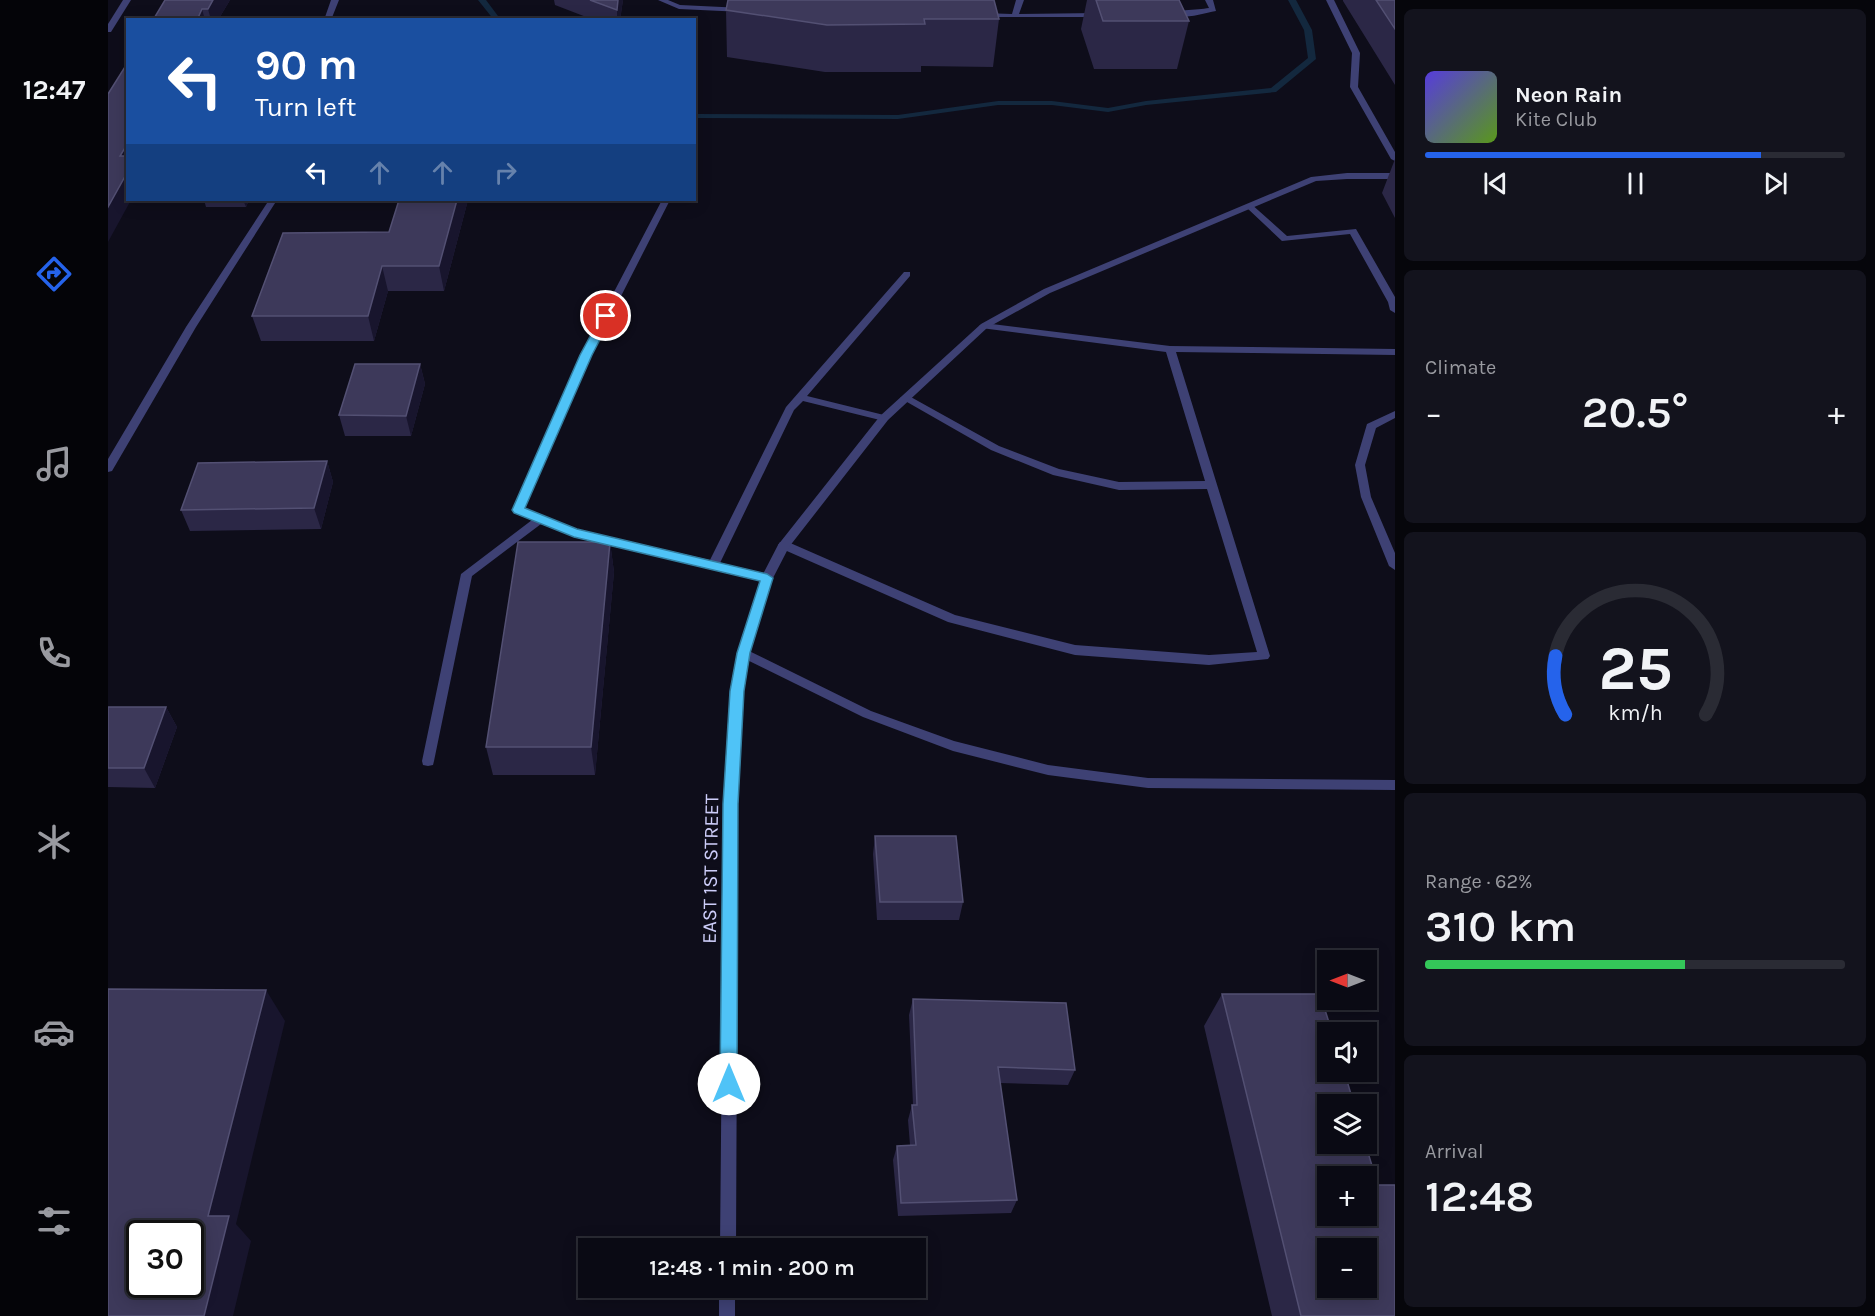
<!DOCTYPE html>
<meta charset="utf-8">
<style>
:root{--surface:#0a0a14;--page:#13131d;--text:#f1f3f6;--muted:#999aa0;--line:#2a2b34;--accent:#2563eb}
body{margin:0;font-family:Karla,sans-serif;background:var(--page);color:var(--text);height:100vh;display:flex;flex-direction:column;font-size:22px;white-space:nowrap}
*{box-sizing:border-box;margin:0}
p{font-size:20px;color:var(--muted)}
.icon{flex:none;width:33px;height:33px;fill:none;stroke:currentColor;stroke-width:2;stroke-linecap:round;stroke-linejoin:round}
.map{position:relative;flex:1;overflow:hidden}
.side{display:flex;flex-direction:column;gap:9px;padding:9px;background:#06060b;width:480px}
.side>*{flex:none}
.banner{position:absolute;left:18px;top:18px;width:570px;height:183px;border-radius:0px;box-shadow:0 3px 15px #0003,0 0 0 2px var(--line);background:#1a4fa0;color:#fff;overflow:hidden}
.needle{width:39px;rotate:270deg}
.fabs{position:absolute;left:1209px;top:950px;display:grid;gap:12px}
.fabs a{display:grid;place-items:center;width:60px;height:60px;border-radius:0px;background:var(--surface);box-shadow:0 3px 15px #0003,0 0 0 2px var(--line);font-size:30px}
.speed{position:absolute;left:18px;top:1220px;display:flex;gap:12px;font-size:30px;font-weight:700;text-align:center}
.speed>*{display:grid;place-content:center;width:78px;height:78px;border-radius:50%;background:var(--surface);box-shadow:0 3px 15px #0003,0 0 0 2px var(--line);line-height:1}
.speed .limit{border:3px solid #111;border-radius:9px;background:#fff;color:#111}
.pin{position:absolute;display:grid;place-items:center;width:51px;height:51px;color:#fff;margin:-26px;border:3px solid #fff;border-radius:50%;box-shadow:0 2px 6px #0007}
.me{position:absolute;width:66px;margin:-33px;rotate:0deg;stroke-linejoin:round;filter:drop-shadow(0 0 4px #0008)}
.turn{display:flex;align-items:center;gap:21px;height:126px;padding:0 30px;font-size:27px}
.turn .icon{width:78px;height:78px;stroke-width:2.5}
.turn b{display:block;font-size:42px;line-height:51px}
.lanes{display:flex;align-items:center;height:57px;padding:0 30px;background:#0003;justify-content:center;gap:30px;direction:ltr}
.lanes .off{opacity:.35}
.big{font-size:45px;font-weight:600;line-height:1.1}
.side .card{flex:1;display:flex;flex-direction:column;justify-content:center;gap:9px;min-width:0;padding:0 21px;border-radius:9px;background:var(--page)}
.side .dial{align-items:center;gap:0}
.dial svg{height:156px;overflow:visible;fill:none;stroke:var(--line);stroke-width:7;stroke-linecap:round;text-anchor:middle}
.dial text{fill:var(--text);stroke:none}
.song{display:flex;align-items:center;gap:18px}
.cover{width:72px;height:72px;border-radius:9px;background:linear-gradient(135deg,hsl(250 70% 55%),hsl(90 70% 35%))}
.played{height:6px;border-radius:3px;background:linear-gradient(90deg,var(--accent) 80%,var(--line) 80%)}
.keys{display:flex;justify-content:space-around;direction:ltr}
.heat{display:flex;justify-content:space-between;align-items:center;font-size:33px;direction:ltr}
.charge{height:9px;border-radius:4px;background:linear-gradient(90deg,#34c759 62%,var(--line) 0)}
.trip{position:absolute;left:470px;top:1238px;width:348px;height:60px;border-radius:0px;background:var(--surface);box-shadow:0 3px 15px #0003,0 0 0 2px var(--line);font-weight:600;line-height:60px;text-align:center}
main{display:flex;flex:1;min-height:0}
.tab-bar{display:flex;flex-direction:column;width:108px;justify-content:space-around;align-items:center;background:#040408;color:var(--muted)}
.tab-bar .icon{width:42px;height:42px}
.tab-bar .current{color:var(--accent)}
.tab-bar b{font-size:27px;color:var(--text)}
.map>svg:first-child{display:block}
.lines{fill:none;stroke-linecap:round;stroke-linejoin:round}
.stream{fill:#13283e;fill-rule:evenodd}
.service{fill:#3e4174;fill-rule:evenodd}
.minor{fill:#3e4174;fill-rule:evenodd}
.wall{fill:#2b2746}
.shaded-wall{fill:#18152d}
.building{fill:#3d395a;stroke:#535073;stroke-width:1.5;fill-rule:evenodd}
.route{fill:#4fc3f7;stroke:#337fa1;stroke-width:1.5}
.labels{text-anchor:middle;stroke-width:5;stroke-linejoin:round;paint-order:stroke}
.street-label{font-size:20px;fill:#cdcdf9;stroke:#0e0d1a}
</style>
<main>
<nav class="tab-bar">
<b>12:47</b>
<svg class="icon current" aria-label="directions" viewBox="0 0 24 24"><path d="M12 3l9 9-9 9-9-9zM9 14v-3h6M13 9l2 2-2 2"/></svg>
<svg class="icon" aria-label="music" viewBox="0 0 24 24"><path d="M9 18V5l10-2v13"/><circle cx="6" cy="18" r="3"/><circle cx="16" cy="16" r="3"/></svg>
<svg class="icon" aria-label="phone" viewBox="0 0 24 24"><path d="M5 4h4l2 5-3 2q2 4 5 5l2-3 5 2v4C11 20 4 13 5 4z"/></svg>
<svg class="icon" aria-label="climate" viewBox="0 0 24 24"><path d="M12 3v18M4 7l16 10M4 17L20 7"/></svg>
<svg class="icon" aria-label="car" viewBox="0 0 24 24"><path d="M5 17H2v-5l4-1 3-4h7l3 4 3 1v5h-3M9 17h6M6 11h13"/><circle cx="7" cy="17" r="2"/><circle cx="17" cy="17" r="2"/></svg>
<svg class="icon" aria-label="filters" viewBox="0 0 24 24"><path d="M4 7h16M4 17h16"/><circle cx="9" cy="7" r="2"/><circle cx="15" cy="17" r="2"/></svg>
</nav>
<div class="map">
<svg width="1287" height="1316" viewBox="0 0 1287 1316">
<rect width="100%" height="100%" fill="#0e0d1a"/>
<g class="lines">
<path class="stream" d="M370 0H378L393 20H386Z
M1180 0H1188L1204 30 1208 59 1168 92 1038 105 1000 112 944 105H890L790 119 586 118V114L790 115 890 101H944L1000 108 1038 101 1163 88 1200 58 1196 30Z"/>
<path class="service" d="M223 0H231L223 20H216Z
M550 0H560L572 5 635 8 639 10 635 12 571 9Z
M908 0H916L911 14 990 13 994 15 990 17H874L870 15 874 13 904 14Z
M1097 0H1105L1108 11C1093 14 1071 21 1057 14 1065 10 1089 10 1101 8Z
M1218 0H1226L1252 53 1250 87 1287 152V161L1283 159 1242 87 1244 53Z
M161 200H169L88 327 4 471 0 472V459L78 327Z
M554 200H562L483 355 416 508 470 530 602 560 678 407 796 272H802V276L699 396 780 416 781 418 776 421 695 401 686 410 612 563 663 575 665 578 663 581 659 582 467 537 433 524 364 576 326 761 325 765 320 766 315 765 314 761 353 574 424 520 406 513 405 510 473 355Z
M1142 203 1179 236 1248 229 1287 297V313L1282 310 1280 302 1242 234 1174 241 1139 208 1138 206Z
M876 323 1062 346 1287 349V355L1068 352 1162 656 1160 659 1101 665 967 655 840 622 672 548 670 545 672 542H680L847 615 967 645 1101 655 1149 652 1099 489 1011 490 945 475 883 450 792 398 797 395 801 396 891 446 951 469 1011 482 1097 481 1058 352 873 328 871 326Z
M635 648 763 711 846 741 940 765 1040 778 1287 780V790L1040 788 940 775 845 751 755 717 631 656 629 653 631 650Z"/>
<path class="minor" d="M15 0H23L3 32H0V24Z
M1239 173H1287V179H1239L1208 181 942 293 879 328 780 420 681 547 665 578 641 653 635 691 630 804 628 1248H612L616 804 623 691 629 653 653 578 670 545 772 416 873 324 936 289 1203 177Z
M1287 411V418L1268 428 1257 465 1263 497 1287 553V570L1281 566 1253 497 1247 465 1259 424Z
M611 1287H627V1316H611Z"/>
</g>
<path class="wall" d="M122 0 110 20H45Z
M446 0H515L512 20H486L447 5Z
M979 0H1071L1081 21 1069 69H986L973 29Z
M1235 0H1287V85L1235 1Z
M618 10 891 19 885 67 813 66V72H717L619 57Z
M1287 159V218L1274 193Z
M96 200H141L138 207H98Z
M291 200H360L336 291H280L266 341H153L144 316 281 232Z
M312 364 317 384 303 436H237L231 415Z
M219 461 225 482 213 529 82 531 73 510Z
M502 542 506 572 487 775H385L378 747Z
M0 707H58L69 727 47 788 0 787Z
M767 836 855 902 851 920H769L765 854Z
M1114 994 1287 1316H1164L1096 1026Z
M805 999 967 1070 960 1085 892 1083 909 1200 903 1213 790 1216 785 1160 789 1146 802 1145 800 1120 804 1105H805L801 1015Z"/>
<path class="shaded-wall" d="M105 0H122L110 20H103L100 9Z
M510 0H515L512 20H509V10Z
M94 9 97 20H89Z
M20 143V200H23L0 242V207L12 156Z
M135 200H141L138 207Z
M349 200H360L336 291 331 266Z
M274 266 280 291 266 341 260 316Z
M312 364 317 384 303 436 298 416Z
M219 461 225 482 213 529 206 508Z
M502 542 506 572 487 775 483 747Z
M58 707 69 727 47 788 36 768Z
M158 990 177 1021 128 1224 143 1241 125 1316H96L100 1216Z"/>
<path class="building" d="M57 0H105L100 9H94L89 20H45Z
M482 0H510L509 10Z
M620 0H886L891 19H816L817 24 719 25 618 10Z
M988 0H1071L1081 21H995Z
M1268 0H1287V29Z
M20 62V143L12 156H20V171L0 207V94Z
M291 200H349L331 266H274L260 316H144L175 233 281 232Z
M247 364H312L298 416 231 415Z
M219 461 206 508 73 510 90 463Z
M410 542H502L483 747H378Z
M0 707H58L36 768H0Z
M767 836H848L855 902H772Z
M0 989 158 990 100 1216H121L96 1316H0ZM32 1233H82V1284H32Z
M1114 994H1212L1224 1032H1220V1071H1236L1246 1104H1220V1143H1257L1270 1185H1287V1316H1193ZM1220 1176H1258V1215H1220ZM1220 1248H1258V1287H1220Z
M805 999 958 1003 967 1070 890 1067 909 1200 793 1203 789 1146 808 1145 804 1105H809Z"/>
<path class="route" d="M498 313 504 316 484 355 417 508 469 529 659 574 665 578 642 653 636 691 630 804 629 1084 627 1090 621 1093 615 1090 612 1084 615 804 622 691 629 653 652 581 466 537 406 513 404 510 472 355 493 316Z"/>
<g class="labels">
<g class="street-label">
<text transform="translate(602 869) rotate(-89)" y="7">EAST 1ST STREET</text>
</g>
</g>
</svg>
<div class="fabs">
<a><svg class="needle" viewBox="-14 -14 28 28"><path d="M0-13l5 13h-10z" fill="#e53935"/><path d="M0 13l5-13h-10z" fill="#999aa0"/></svg></a>
<a><svg class="icon" aria-label="sound" viewBox="0 0 24 24"><path d="M4 9h4l5-4v14l-5-4H4zM17 9q2 3 0 6"/></svg></a>
<a><svg class="icon" aria-label="layers" viewBox="0 0 24 24"><path d="M12 4l9 5-9 5-9-5zM3 14l9 5 9-5"/></svg></a>
<a>+</a>
<a>−</a>
</div>
<div class="speed"><div class="limit">30</div></div>
<div class="pin" style="left:498px;top:316px;background:#d93025"><svg class="icon" aria-label="arrive" viewBox="0 0 24 24"><path d="M6 21V4h12l-3 4 3 4H6"/></svg></div>
<svg class="me" style="left:621px;top:1084px" viewBox="-20 -20 40 40"><circle r="19" fill="#fff"/><path d="M0-13L10 11 0 6-10 11z" fill="#4fc3f7"/></svg>
<div class="trip">12:48 · 1 min · 200 m</div>
<div class="banner">
<div class="turn"><svg class="icon" aria-label="left" viewBox="0 0 24 24"><path d="M17 20v-9H6M10 6l-5 5 5 5"/></svg><div><b>90 m</b>Turn left</div></div>
<div class="lanes"><svg class="icon" aria-label="left" viewBox="0 0 24 24"><path d="M17 20v-9H6M10 6l-5 5 5 5"/></svg><svg class="icon off" aria-label="ahead" viewBox="0 0 24 24"><path d="M12 20V5M6 11l6-6 6 6"/></svg><svg class="icon off" aria-label="ahead" viewBox="0 0 24 24"><path d="M12 20V5M6 11l6-6 6 6"/></svg><svg class="icon off" aria-label="right" viewBox="0 0 24 24"><path d="M7 20v-9h11M14 6l5 5-5 5"/></svg></div>
</div>
</div>
<section class="side">
<div class="card">
<div class="song"><i class="cover"></i><div><b>Neon Rain</b><p>Kite Club</p></div></div>
<div class="played"></div>
<div class="keys"><svg class="icon" aria-label="previous" viewBox="0 0 24 24"><path d="M18 5L8 12l10 7zM5 5v14"/></svg><svg class="icon" aria-label="pause" viewBox="0 0 24 24"><path d="M8 5v14M16 5v14"/></svg><svg class="icon" aria-label="next" viewBox="0 0 24 24"><path d="M6 5l10 7-10 7zM19 5v14"/></svg></div>
</div>
<div class="card"><p>Climate</p>
<div class="heat"><a>−</a><b class="big">20.5°</b><a>+</a></div>
</div>
<div class="card dial"><svg viewBox="0 0 100 80">
<path d="M14 69A42 42 0 1 1 86 69"/>
<path d="M14 69A42 42 0 0 1 9 39" stroke="#2563eb"/>
<text x="50" y="56" font-size="32" font-weight="700">25</text>
<text x="50" y="72" font-size="11">km/h</text>
</svg></div>
<div class="card"><p>Range · 62%</p><b class="big">310 km</b><div class="charge"></div></div>
<div class="card"><p>Arrival</p><b class="big">12:48</b></div>
</section>
</main>
